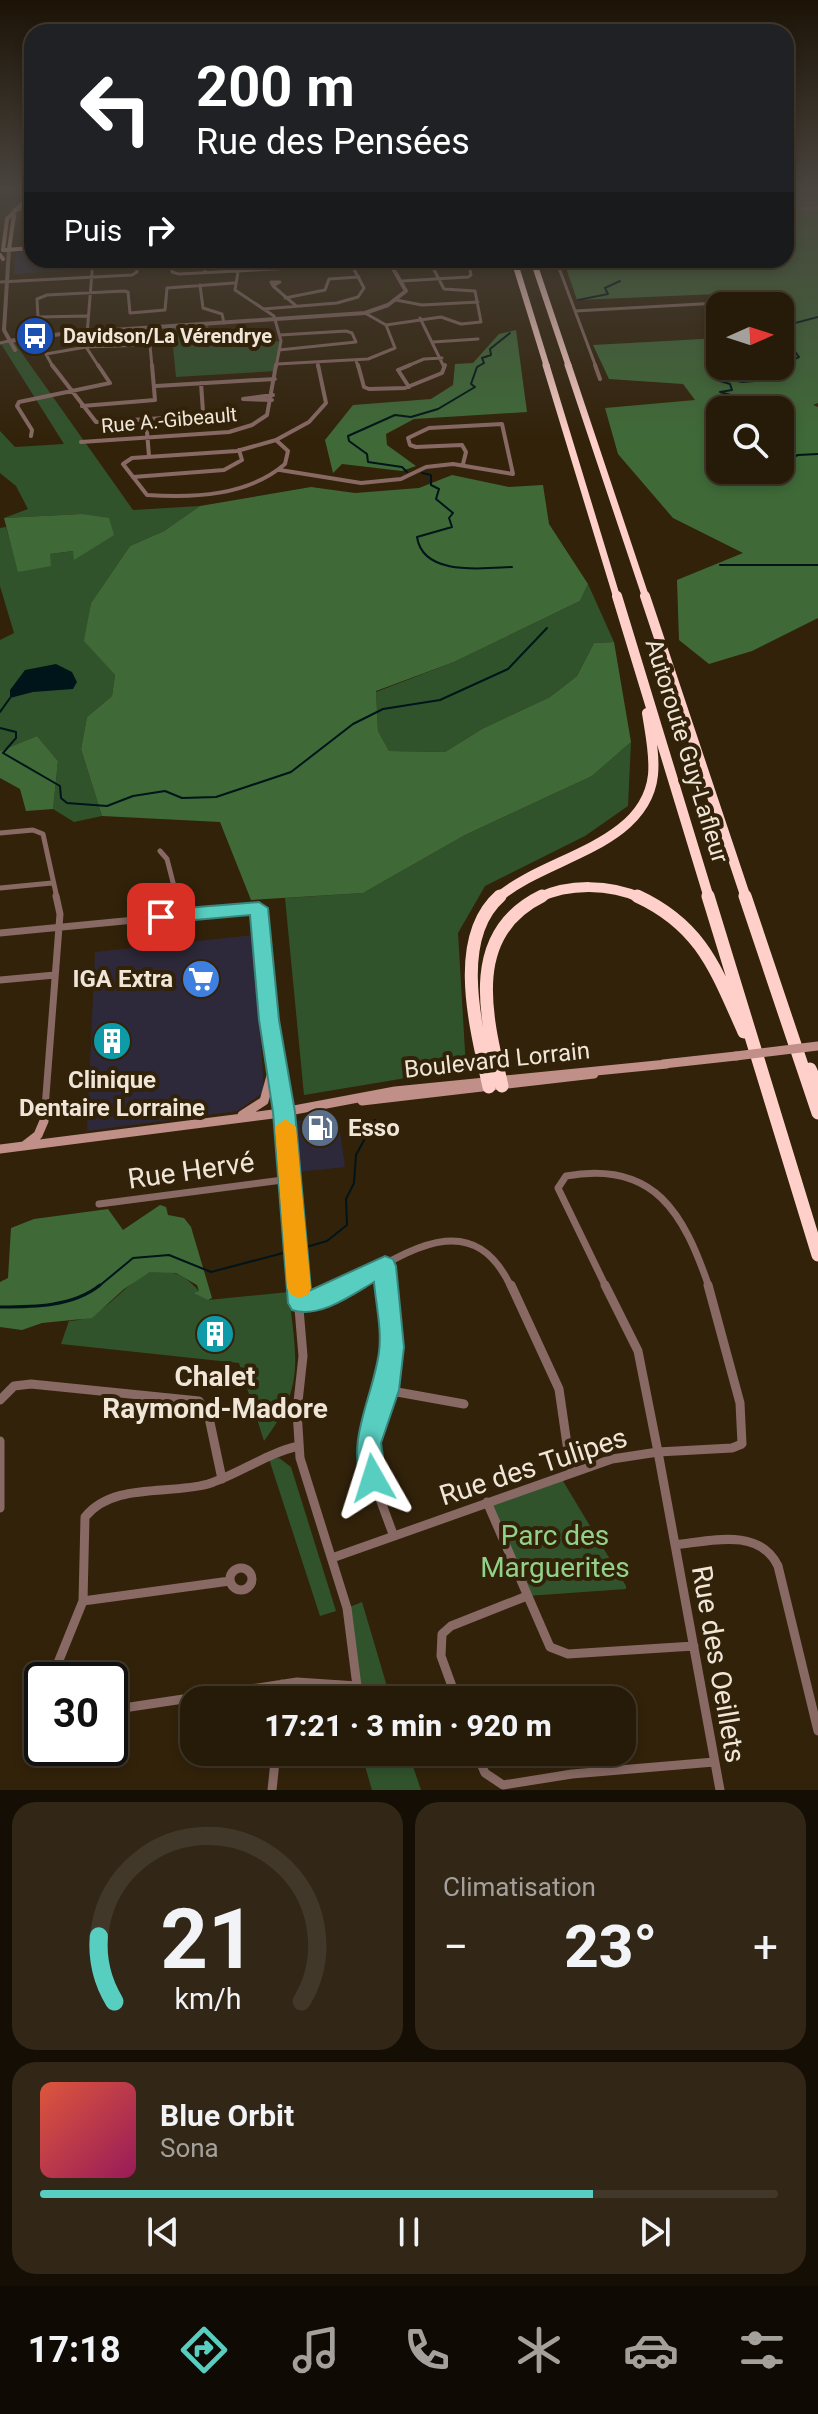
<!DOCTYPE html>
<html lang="fr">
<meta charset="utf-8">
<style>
:root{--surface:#261a08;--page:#322716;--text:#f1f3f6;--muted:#a4a19c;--line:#423829;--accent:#58cec0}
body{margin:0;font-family:Roboto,sans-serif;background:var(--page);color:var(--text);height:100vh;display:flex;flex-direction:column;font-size:30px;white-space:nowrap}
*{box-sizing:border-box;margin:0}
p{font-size:26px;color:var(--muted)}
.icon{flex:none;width:44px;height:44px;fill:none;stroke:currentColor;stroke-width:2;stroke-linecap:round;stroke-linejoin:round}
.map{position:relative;height:1790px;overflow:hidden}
.drawer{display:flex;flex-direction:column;gap:12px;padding:12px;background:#150e04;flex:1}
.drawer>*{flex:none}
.guide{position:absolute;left:24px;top:24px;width:770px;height:244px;border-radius:24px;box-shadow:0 4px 12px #0003,0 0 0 2px var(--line);background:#202124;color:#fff;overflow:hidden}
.needle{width:52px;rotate:87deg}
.tools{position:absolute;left:706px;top:292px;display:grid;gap:16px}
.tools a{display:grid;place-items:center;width:88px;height:88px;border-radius:16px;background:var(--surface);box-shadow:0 4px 12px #0003,0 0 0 2px var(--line);font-size:40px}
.speed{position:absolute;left:24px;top:1662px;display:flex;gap:16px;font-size:40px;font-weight:700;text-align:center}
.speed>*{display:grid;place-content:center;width:104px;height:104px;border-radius:50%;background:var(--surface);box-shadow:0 4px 12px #0003,0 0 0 2px var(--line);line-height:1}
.speed .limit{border:4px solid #111;border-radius:12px;background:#fff;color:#111}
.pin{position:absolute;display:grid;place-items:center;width:68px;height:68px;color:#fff;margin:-34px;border-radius:16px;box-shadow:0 4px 12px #0006}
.me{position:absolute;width:88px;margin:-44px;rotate:354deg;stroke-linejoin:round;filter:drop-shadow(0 0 6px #0008)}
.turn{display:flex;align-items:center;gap:28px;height:168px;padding:0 40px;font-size:36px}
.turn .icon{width:104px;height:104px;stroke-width:2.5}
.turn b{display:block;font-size:56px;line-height:68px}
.then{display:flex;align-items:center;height:76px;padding:0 40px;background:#0003;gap:16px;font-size:30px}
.big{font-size:60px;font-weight:800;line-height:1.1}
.drawer .card{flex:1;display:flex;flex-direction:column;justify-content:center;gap:12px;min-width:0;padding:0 28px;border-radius:24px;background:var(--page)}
.drawer .dial{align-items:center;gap:0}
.dial svg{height:208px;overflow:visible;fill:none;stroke:var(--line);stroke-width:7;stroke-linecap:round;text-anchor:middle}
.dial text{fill:var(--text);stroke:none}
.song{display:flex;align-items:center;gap:24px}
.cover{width:96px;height:96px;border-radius:12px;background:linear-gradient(135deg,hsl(10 70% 55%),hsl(330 70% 35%))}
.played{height:8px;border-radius:4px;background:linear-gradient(90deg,var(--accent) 75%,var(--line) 75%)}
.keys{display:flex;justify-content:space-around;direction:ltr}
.heat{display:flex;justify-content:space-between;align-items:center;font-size:44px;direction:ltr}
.drawer .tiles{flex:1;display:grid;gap:12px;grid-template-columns:1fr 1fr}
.card:last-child{grid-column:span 2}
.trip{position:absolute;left:180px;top:1686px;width:456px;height:80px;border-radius:24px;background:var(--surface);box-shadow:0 4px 12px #0003,0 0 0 2px var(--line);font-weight:800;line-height:80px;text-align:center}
.tabs{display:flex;height:128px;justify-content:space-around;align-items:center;background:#0f0a03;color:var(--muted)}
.tabs .icon{width:56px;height:56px}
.tabs .active{color:var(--accent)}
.tabs b{font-size:36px;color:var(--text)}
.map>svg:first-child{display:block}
.commercial{fill:#2e293a}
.green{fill:#31532c}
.forest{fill:#3f6a38;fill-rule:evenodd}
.water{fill:#00151a}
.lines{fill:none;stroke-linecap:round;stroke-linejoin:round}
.stream-far1{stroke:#00151a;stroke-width:2}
.stream{stroke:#00151a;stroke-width:3}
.minor-far4{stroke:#886964;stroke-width:3}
.minor-far3{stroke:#886964;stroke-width:4}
.minor-far2{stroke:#886964;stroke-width:5}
.minor-far1{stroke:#886964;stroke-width:7}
.minor{stroke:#886964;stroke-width:9}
.tertiary-far1{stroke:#886964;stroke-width:4}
.tertiary{stroke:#886964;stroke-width:8}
.secondary-far1{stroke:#c08f88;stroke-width:4}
.secondary{stroke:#c08f88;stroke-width:9}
.motorway-far3{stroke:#ffd0c9;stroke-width:6}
.motorway-far2{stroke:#ffd0c9;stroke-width:7}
.motorway-far1{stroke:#ffd0c9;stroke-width:10}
.motorway{stroke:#ffd0c9;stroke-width:13}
.secondary-bridge{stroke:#c08f88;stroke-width:9}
.route{fill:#58cec0;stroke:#39867d;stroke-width:2}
.slow{fill:#f59e0b}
.labels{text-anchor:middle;stroke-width:8;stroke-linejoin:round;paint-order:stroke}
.far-poi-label{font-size:20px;font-weight:bold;fill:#f0e6d8;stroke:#32220a;text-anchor:start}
.far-street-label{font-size:20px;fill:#f0e6d8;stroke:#32220a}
.street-label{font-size:24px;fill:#f0e6d8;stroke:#32220a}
.poi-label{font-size:24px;font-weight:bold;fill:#f0e6d8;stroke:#32220a;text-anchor:end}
.near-street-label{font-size:28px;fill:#f0e6d8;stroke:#32220a}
.near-poi-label{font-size:28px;font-weight:bold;fill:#f0e6d8;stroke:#32220a}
.near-park-label{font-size:28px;fill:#92d288;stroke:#32220a}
</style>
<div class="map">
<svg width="818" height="1790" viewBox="0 0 818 1790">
<rect width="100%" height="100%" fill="#32220a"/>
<path class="commercial" d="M21 250H32V260H69V271L14 274 16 252Z
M254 935 264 1092 237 1111 87 1131 95 952Z
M338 1117 345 1167 298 1172 293 1121Z"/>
<path class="green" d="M208 324 211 345 281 341 276 371 176 377 171 327Z
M14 342 133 510 200 506 164 531 130 546 91 603 85 641 115 675 112 696 87 717 81 749 102 816 74 822 53 809 58 761 37 736 0 751V640L14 633 0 586V528L6 527 19 572 50 554 74 551V560L81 514 4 518 28 509 16 486 0 473V431L15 447 64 444 1 344Z
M588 584 614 642 594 643 577 676 550 697 482 729 445 752 389 751 378 731 376 692 454 662 580 601Z
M631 742 628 806 585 836 485 886 458 933 466 1068 304 1095 285 898 363 893 465 835 592 776Z
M150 1272C181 1268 189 1281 208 1300L289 1292C295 1357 307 1385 264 1441L239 1363 61 1344 69 1321C104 1320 120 1286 150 1272Z
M279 1458 291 1467 336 1611 320 1616 269 1459Z
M560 1476 626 1586V1589L527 1596 487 1502Z
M362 1602 391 1700H340L341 1684 356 1686 347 1608Z
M361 1752H408L421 1790H372Z"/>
<path class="forest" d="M786 188H818V206L786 207Z
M818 209V403L813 405 818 407V618L752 651 709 664 679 640 677 580 743 553 673 518 618 454 605 408 695 400 683 384 609 379 593 345 720 338V366H780V306H726L718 294 577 300 564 262 786 260V211ZM720 410H780V470H720Z
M516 330 527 412 414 419 386 434 387 445 416 466 402 471 342 464 333 473 325 440 353 405 431 399 453 385 455 364 473 363 499 334Z
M452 475 509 487 543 485 549 524 588 584 580 601 454 662 376 691 378 731 389 751 445 752 482 729 550 697 577 676 594 643 614 642 631 742 592 776 465 835 363 893 251 900 220 822 102 816 81 749 87 717 112 696 115 675 84 641 91 603 130 546 164 531 200 506 311 487 355 493 419 488Z
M81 514 109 518 114 535 74 560 73 551 50 554 51 566 18 572 4 518Z
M37 736 58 761 53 809 26 811 20 789 0 778V751Z
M160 1205 166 1207 168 1215 184 1218 191 1227 212 1298 208 1300 194 1293 199 1291 197 1285 176 1273 150 1272 124 1289 92 1318 42 1323 22 1330 0 1327V1282L8 1278 11 1228 34 1219 108 1209 123 1230Z"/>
<path class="water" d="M56 664 72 672 77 682 73 689 33 692 10 698V690L25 670Z"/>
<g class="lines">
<path class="stream-far1" d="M578 300 608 294 605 288 620 281
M780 327 818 317
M745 410V399L720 392 732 390 730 384 720 381 724 378 742 382 766 380 769 370 799 357 791 346 792 340 780 331
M780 463 798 455 818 454
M407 472 402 467 368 462 367 454 349 441 348 436 395 415 411 417 438 409 475 387 471 384 477 367 484 363 482 358 491 355 490 349 510 333
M422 473 431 475V485L439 489 436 499 453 513 449 518 452 527 417 537C423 577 484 568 512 567
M720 565H818
M0 712 10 698
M0 728 16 732V738L3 753 60 786 61 798 67 803 107 806 133 796 165 791 182 798 216 797 291 772 353 724 383 709 440 700 508 669 547 628
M303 1248 327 1241 347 1225 346 1199 354 1183 356 1155 375 1120
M98 1287 133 1258 169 1255 211 1272 287 1252"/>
<path class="stream" d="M0 1307C33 1307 73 1307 100 1285"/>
<path class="minor-far4" d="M14 209 32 210
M93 260 86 347 99 367
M171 260 172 272 179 274 314 267 317 266 315 260
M205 260V273
M240 260 235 290 274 316 281 341 276 367
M556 260 596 367
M402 281 468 277 471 275 468 260
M0 282 132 275 137 272 136 260
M271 282H280L273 286Z
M200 285 203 308 222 314 224 323
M273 286 295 305
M285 298 325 290 329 279 359 277
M396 300 422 305 478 302
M263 309 337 303 358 297 364 288 349 260
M575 311 718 303
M87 316 38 317 37 299 47 295 124 291 128 292 130 313 165 310 167 288 234 283
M420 318 444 367
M386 325 441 317 461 324 481 322 475 291 444 289 429 260
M433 342 478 339
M0 343 9 341
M279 350 356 342 352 333 346 331 280 335
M356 360 358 367
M317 362 318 367
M277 364 368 359 395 348 386 325 365 313
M53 367 46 354 86 347 150 345 152 367
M405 367 424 359 442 358"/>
<path class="minor-far3" d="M52 365 96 422 199 416 203 412 201 383
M358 365 364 387 369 389 405 388 442 373 445 365
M595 365 600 379
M156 386 275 379
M409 387 398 370 410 365
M272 400 243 399 273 395
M82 406 155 400 152 365
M146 420 149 456
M31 436 32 430 17 406 19 402 110 383 98 365
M276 440 288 451 285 464C248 496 194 498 147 495L123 464 132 458 237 451Z
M276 440 309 422 326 403 318 365
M81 442 229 432 252 425 267 415 276 365
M280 470 361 483 401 479 426 467 453 464 513 474 502 424 429 428 408 438 410 445 416 447 462 445 466 452 463 464
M133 477 224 470 242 460 239 450"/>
<path class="minor-far2" d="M0 833 33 830 43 834 57 898
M160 851 167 859 177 898
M0 888 52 883"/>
<path class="minor-far1" d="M177 896 182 915
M0 933 259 908
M0 980 55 975
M284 1112 298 1287
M44 1121 60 914 56 896
M99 1204 290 1179
M385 1266 388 1287
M344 1287C402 1256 471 1201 511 1287
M606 1287 558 1188 566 1176C655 1160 684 1214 709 1287"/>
<path class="minor" d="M387 1285 391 1327 389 1372 368 1446 373 1480 393 1534
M511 1285 559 1389 571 1472
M605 1285 638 1351 658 1452
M300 1303 323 1298 348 1285
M386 1390 464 1404
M0 1400 14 1386 31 1384 199 1401 208 1413 222 1479
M0 1441V1508
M658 1452 720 1790
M658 1452 732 1448 742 1444 740 1403 708 1285
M487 1502 550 1647 568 1654 694 1646
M675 1545C711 1541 759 1527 778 1566L818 1731
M332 1558 612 1459 658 1452
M230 1579a11 11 0 1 1 22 0a11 11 0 1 1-22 0Z
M83 1601 230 1581
M51 1680 83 1601 85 1517C113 1482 169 1495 208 1484 240 1474 266 1453 299 1446
M281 1700 282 1684
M457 1700 441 1656 442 1634 451 1626 527 1596
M110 1710 297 1682 357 1686 347 1608 300 1458 297 1411 303 1356 297 1285
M476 1752 485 1773 503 1785 572 1774 714 1762
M272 1790 276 1752"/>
<path class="tertiary-far1" d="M786 209 818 208
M9 249 4 330 15 350
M9 341 69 333 365 313 388 305 406 291 388 260"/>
<path class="tertiary" d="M259 908 269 1020 284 1112"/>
<path class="secondary-far1" d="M9 249 14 216
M3 250 7 219 32 194
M5 250 32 248
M0 255 3 259"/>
<path class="secondary" d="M663 1064 736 1056
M362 1101 594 1074
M242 1115 264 1101 276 1058
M25 1145 38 1135 44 1121
M0 1149 273 1114 395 1091 667 1064"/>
<path class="motorway-far3" d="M514 260 547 367
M533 260 569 367"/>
<path class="motorway-far2" d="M546 365 617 598
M568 365 646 598"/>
<path class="motorway-far1" d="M617 596 709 898
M645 596 746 898
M498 898C544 857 645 847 653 775 655 754 650 733 647 713
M538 898C569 883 610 884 641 898"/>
<path class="motorway" d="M637 896C702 926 716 970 744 1032
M708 896 818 1255
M745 896 818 1113
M810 1069 818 1087
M502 1086C486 1017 464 934 542 896
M489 1087C477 1031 451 939 500 896"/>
<path class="secondary-bridge" d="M736 1056 818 1046"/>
</g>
<linearGradient id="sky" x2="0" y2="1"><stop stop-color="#1c1306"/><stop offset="0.43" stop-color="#49443e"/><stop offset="1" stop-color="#49443e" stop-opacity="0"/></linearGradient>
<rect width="818" height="439" fill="url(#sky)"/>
<path class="route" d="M259 902 268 908 279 1020 295 1112 311 1290 385 1256 393 1259 396 1266 404 1347 399 1390 381 1443 386 1478 382 1487 373 1491 364 1487C344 1443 373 1398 379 1352 382 1330 376 1305 374 1282 352 1295 319 1319 292 1310L288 1303 273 1112 259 1020 250 915 161 923 151 917 161 910Z"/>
<path class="slow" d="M285 1119 296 1127 311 1288 308 1295 299 1298 291 1295 287 1288 275 1127Z"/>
<defs>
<g id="bus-disc" transform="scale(2)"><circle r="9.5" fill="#1a4fb4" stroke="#32220a"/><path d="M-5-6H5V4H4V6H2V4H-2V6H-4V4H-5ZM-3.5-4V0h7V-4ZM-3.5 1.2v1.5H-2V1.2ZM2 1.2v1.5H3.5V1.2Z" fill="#fff"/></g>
<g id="supermarket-disc" transform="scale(2)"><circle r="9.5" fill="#3f7fe0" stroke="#32220a"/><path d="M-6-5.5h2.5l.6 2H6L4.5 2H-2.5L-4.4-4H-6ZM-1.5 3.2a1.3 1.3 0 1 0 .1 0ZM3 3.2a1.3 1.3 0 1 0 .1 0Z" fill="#fff"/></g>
<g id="building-disc" transform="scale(2)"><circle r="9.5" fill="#0f9aa8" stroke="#32220a"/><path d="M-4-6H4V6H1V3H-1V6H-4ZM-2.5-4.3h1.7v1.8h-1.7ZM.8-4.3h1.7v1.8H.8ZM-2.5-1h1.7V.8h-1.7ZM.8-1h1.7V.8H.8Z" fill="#fff"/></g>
<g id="fuel-disc" transform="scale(2)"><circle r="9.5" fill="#5c6f8a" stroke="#32220a"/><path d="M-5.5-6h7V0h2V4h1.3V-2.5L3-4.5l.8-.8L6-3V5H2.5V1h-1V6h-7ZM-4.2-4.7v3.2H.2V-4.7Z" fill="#fff"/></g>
</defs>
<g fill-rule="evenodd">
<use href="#bus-disc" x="35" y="336"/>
<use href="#supermarket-disc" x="201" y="979"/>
<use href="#building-disc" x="112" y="1041"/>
<use href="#fuel-disc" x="320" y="1128"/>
<use href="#building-disc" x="215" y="1334"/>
</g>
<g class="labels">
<g class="far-poi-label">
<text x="63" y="343">Davidson/La Vérendrye</text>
</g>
<g class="far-street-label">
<text transform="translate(169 420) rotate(-5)" y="7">Rue A.-Gibeault</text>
</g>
<g class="street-label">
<text transform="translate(687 751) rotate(73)" y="8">Autoroute Guy-Lafleur</text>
<text transform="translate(497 1060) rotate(-6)" y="8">Boulevard Lorrain</text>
</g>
<g class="poi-label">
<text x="173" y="987">IGA Extra</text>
<text x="112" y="1088" text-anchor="middle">Clinique<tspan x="112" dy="28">Dentaire Lorraine</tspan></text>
<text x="348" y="1136" text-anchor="start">Esso</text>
</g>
<g class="near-street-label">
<text transform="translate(191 1170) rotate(-8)" y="10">Rue Hervé</text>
<text transform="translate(533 1466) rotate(-18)" y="10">Rue des Tulipes</text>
<text transform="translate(719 1664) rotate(80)" y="10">Rue des Oeillets</text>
</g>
<g class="near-poi-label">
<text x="215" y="1386">Chalet<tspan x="215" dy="32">Raymond-Madore</tspan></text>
</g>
<g class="near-park-label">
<text x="555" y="1545">Parc des<tspan x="555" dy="32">Marguerites</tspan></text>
</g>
</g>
</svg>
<div class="tools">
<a><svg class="needle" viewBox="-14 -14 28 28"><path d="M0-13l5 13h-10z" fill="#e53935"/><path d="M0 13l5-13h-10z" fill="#a4a19c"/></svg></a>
<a><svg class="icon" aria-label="search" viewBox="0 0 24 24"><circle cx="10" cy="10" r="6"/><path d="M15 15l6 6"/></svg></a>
</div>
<div class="speed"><div class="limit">30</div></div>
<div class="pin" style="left:161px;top:917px;background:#d93025"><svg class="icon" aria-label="arrive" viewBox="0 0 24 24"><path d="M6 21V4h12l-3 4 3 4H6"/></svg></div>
<svg class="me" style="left:373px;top:1478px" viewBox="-20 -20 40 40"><path d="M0-17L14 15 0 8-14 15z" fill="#58cec0" stroke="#fff" stroke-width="4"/></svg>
<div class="trip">17:21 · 3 min · 920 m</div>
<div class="guide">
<div class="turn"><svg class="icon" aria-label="left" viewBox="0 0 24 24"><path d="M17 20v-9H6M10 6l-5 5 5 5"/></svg><div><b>200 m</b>Rue des Pensées</div></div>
<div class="then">Puis<svg class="icon" aria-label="right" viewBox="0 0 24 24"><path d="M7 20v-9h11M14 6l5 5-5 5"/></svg></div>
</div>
</div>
<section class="drawer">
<div class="tiles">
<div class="card dial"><svg viewBox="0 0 100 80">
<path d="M14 69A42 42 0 1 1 86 69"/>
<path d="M14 69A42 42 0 0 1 8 44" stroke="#58cec0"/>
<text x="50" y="56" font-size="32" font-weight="700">21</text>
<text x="50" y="72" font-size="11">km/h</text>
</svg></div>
<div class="card"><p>Climatisation</p>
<div class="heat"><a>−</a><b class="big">23°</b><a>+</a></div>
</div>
<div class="card">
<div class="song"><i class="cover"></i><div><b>Blue Orbit</b><p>Sona</p></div></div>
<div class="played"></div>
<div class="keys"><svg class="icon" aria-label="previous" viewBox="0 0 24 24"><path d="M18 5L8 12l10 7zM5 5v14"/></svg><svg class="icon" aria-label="pause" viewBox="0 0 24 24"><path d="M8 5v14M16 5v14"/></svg><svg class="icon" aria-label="next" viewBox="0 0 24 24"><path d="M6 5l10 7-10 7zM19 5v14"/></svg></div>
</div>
</div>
</section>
<nav class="tabs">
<b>17:18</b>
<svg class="icon active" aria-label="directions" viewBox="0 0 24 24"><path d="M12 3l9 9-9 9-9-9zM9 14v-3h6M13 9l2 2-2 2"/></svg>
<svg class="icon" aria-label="music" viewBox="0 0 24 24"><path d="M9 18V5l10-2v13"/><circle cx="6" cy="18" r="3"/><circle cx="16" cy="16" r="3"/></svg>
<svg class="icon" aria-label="phone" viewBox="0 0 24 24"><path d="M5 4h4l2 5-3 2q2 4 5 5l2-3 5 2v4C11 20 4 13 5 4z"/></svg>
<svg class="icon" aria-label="climate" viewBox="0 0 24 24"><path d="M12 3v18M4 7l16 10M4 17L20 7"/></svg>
<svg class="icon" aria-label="car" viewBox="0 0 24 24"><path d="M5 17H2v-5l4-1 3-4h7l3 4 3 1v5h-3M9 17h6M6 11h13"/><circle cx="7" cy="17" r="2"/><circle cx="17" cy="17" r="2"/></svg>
<svg class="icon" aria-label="filters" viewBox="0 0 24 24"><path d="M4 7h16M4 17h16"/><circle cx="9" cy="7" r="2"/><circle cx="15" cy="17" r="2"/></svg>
</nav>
